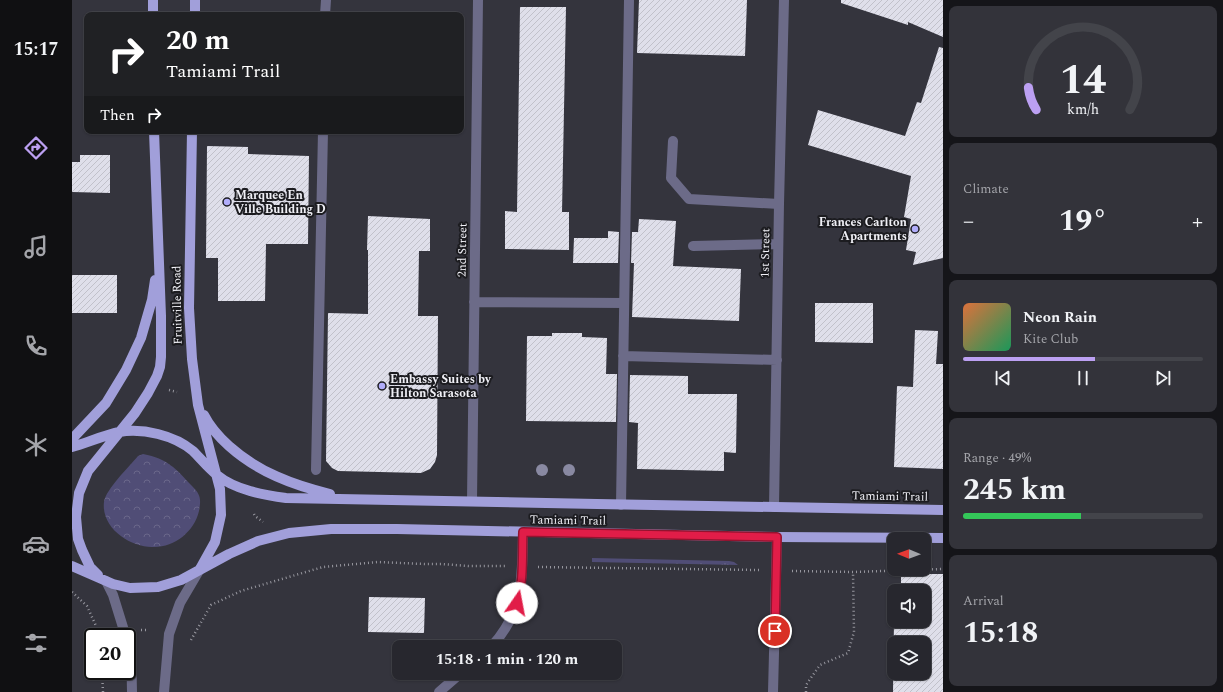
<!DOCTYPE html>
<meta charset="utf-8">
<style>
:root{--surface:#27272e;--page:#33333a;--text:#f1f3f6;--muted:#a4a5aa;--line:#43444a;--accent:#bca0f2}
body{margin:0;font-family:Spectral,serif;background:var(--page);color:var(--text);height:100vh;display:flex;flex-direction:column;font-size:15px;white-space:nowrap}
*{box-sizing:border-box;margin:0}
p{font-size:13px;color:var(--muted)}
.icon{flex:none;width:22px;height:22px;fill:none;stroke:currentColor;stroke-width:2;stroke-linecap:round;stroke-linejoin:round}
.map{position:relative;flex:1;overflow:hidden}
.details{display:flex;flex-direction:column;gap:6px;padding:6px;background:#151519;width:280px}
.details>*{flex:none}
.guide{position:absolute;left:12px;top:12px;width:380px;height:122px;border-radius:8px;box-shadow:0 1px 3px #0004,0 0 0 1px var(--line);background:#202124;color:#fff;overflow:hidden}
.needle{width:26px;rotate:271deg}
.buttons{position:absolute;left:815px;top:532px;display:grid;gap:8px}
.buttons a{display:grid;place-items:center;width:44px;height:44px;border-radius:8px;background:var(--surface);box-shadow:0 1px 3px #0004,0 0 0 1px var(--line);font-size:20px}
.speed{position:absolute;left:12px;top:628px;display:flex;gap:8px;font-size:20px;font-weight:700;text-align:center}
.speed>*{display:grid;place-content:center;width:52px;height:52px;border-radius:50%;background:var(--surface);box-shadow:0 1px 3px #0004,0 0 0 1px var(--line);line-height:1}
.speed .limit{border:2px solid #111;border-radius:6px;background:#fff;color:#111}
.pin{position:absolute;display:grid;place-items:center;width:34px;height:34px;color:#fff;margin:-17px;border:2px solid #fff;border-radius:50%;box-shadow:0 1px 4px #0007}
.me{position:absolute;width:44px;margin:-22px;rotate:12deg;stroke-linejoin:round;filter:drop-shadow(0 0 3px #0008)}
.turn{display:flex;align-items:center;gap:14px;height:84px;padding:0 16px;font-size:18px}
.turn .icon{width:52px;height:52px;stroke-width:2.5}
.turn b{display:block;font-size:28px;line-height:34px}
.then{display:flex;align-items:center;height:38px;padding:0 16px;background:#0003;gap:8px;font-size:15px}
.big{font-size:30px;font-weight:700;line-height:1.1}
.details .tile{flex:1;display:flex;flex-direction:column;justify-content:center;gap:6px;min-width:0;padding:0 14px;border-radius:8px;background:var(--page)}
.details .dial{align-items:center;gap:0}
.dial svg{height:104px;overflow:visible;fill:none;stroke:var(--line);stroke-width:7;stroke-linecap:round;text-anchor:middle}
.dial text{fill:var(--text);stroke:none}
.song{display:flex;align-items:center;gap:12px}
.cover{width:48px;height:48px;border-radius:6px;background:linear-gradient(135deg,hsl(20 70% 55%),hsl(150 70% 35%))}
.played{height:4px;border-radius:2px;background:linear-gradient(90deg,var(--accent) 55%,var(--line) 55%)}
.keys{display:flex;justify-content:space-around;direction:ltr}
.heat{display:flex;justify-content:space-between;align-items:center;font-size:22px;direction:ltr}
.charge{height:6px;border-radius:3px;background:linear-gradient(90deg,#34c759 49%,var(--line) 0)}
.trip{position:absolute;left:320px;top:640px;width:230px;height:40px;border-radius:8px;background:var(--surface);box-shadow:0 1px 3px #0004,0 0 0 1px var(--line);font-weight:700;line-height:40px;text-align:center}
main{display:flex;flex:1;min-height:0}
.tab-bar{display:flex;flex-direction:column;width:72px;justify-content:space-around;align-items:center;background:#101012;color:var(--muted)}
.tab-bar .icon{width:28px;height:28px}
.tab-bar .current{color:var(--accent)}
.tab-bar b{font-size:18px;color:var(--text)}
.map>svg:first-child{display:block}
.grass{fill:url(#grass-tufts)}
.forest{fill:url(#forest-crowns)}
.building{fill:url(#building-hatch);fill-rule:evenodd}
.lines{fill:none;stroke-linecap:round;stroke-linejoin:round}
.path{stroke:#97979f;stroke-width:2.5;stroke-dasharray:1 3;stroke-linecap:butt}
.minor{stroke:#6c6b88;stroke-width:10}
.major{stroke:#a19fda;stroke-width:10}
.tree{fill:#8989a2}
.route-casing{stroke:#92132f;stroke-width:10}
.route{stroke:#e11d48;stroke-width:7}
.poi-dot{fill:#b1adfa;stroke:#1c1c20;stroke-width:1.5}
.labels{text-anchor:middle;stroke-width:4;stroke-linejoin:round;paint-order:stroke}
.poi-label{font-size:12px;font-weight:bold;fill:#f0f0f6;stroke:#1c1c20;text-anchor:start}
.street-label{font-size:12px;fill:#f0f0f6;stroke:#1c1c20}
</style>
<main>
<nav class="tab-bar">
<b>15:17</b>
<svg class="icon current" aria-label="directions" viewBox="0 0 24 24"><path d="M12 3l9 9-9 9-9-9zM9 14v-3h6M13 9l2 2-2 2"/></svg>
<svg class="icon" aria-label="music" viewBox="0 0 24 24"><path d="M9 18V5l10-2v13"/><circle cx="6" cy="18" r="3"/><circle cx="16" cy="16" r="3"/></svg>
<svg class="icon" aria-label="phone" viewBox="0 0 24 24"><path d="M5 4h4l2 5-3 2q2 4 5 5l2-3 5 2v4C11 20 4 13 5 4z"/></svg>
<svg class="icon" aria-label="climate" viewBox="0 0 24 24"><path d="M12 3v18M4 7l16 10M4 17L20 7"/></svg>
<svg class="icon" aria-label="car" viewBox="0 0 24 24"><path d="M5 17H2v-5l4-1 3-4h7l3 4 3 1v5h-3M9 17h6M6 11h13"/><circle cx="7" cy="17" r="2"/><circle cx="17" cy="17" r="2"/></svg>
<svg class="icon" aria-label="filters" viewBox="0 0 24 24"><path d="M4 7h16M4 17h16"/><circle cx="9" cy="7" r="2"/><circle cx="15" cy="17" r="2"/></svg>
</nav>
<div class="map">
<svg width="871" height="692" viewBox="0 0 871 692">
<defs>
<pattern id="grass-tufts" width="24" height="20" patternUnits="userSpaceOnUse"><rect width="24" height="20" fill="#504d76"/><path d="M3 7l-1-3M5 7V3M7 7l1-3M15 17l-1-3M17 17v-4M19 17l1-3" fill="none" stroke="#6a678a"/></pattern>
<pattern id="forest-crowns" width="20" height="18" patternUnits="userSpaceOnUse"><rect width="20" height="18" fill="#504d76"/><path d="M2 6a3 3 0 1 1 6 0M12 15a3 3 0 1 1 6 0" fill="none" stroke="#6a678a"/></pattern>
<pattern id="building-hatch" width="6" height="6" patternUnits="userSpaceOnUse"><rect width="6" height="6" fill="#dfdfea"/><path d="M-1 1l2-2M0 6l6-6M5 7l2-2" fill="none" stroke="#c1c1ca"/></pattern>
</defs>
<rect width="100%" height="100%" fill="#34343d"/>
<path class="grass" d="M520 558 657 561 662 562 666 565 520 562Z"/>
<path class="forest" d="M71 454C96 459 103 468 120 486 129 495 129 499 127 511 122 532 102 548 80 547 58 547 29 528 32 502 34 489 57 467 66 456Z"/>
<path class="building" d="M567 0H675L673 56 565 53Z
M769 0H871V37L836 22V25L769 3Z
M448 7H494L490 212H497V250L433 249V211L445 212Z
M867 47 871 48V258L841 265 844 252 834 250 839 219 832 217 839 176 736 145 746 110 833 136 845 102 849 103Z
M135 146 176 147V154L237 156 236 244H194L193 301H146V258H134Z
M8 155H38V193L0 192V162H8Z
M296 216 358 219V251H347L346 316H366L365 455 363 462 358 469 349 473 266 471 260 468 254 461 256 313 296 314V250H295Z
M567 219 604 221 601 266 669 269 667 321 560 317 562 263H559L560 232H566Z
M536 231 547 232 546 263H501L502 238H536Z
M0 275H45V313H0Z
M743 303H801V343L743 342Z
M843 330 866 331 864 364H871V469L822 467 825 386 841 387Z
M480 333H510V337L535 338 534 374H545L544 422 454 421 455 336H480Z
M558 375 616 376V394H665L664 453 652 452V471L565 469 566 423 557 422Z
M829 574H871V692H821L822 621H852V591H823V583H829ZM822 643H852V673H822Z
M297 597 353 598 352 633 296 632Z"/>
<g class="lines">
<path class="path" d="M97 390 105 392
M182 514 183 516 191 522
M466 567 687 570
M720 571 781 572 871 569
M0 592 15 606 29 637
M69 630H76
M119 640 139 605 169 591 251 567 306 562 352 564H370L396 566H433
M30 671 31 692
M734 692V685L748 665 776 653 782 632 781 572"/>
<path class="minor" d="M253 15 254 0
M601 141 599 178 617 199 707 204
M621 246 706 244
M402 302 552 303
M551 356 705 360
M244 470 251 131
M400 501 406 0
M549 505 557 0
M702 507 707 204 712 0
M34 581 41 595 54 637
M55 640C59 657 60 674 60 692
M419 647C452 612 450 577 451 532
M92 692 97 634 108 603 128 569
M367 692 389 673
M701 692 705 537"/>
<path class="major" d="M81 0V15
M123 15V0
M120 131 117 308 120 359 126 405 148 489 149 515 143 542 128 569
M132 415C138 427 147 437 157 446 186 472 221 485 258 494
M0 439 34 403 54 370 69 338 80 300 83 280
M0 447C14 443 33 435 47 432 71 428 102 435 121 451 129 459 136 468 145 475 163 490 192 495 214 498L525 504 871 510
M0 566 41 584 58 588 86 587 109 580 157 554 186 541 217 533 259 529H325L705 537 871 538
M26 575 18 567 10 550 6 539 4 517 7 493 16 471 63 413 76 393 85 376 88 367 89 357V316L82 131"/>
</g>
<g class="tree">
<circle cx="470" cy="470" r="6"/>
<circle cx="497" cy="470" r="6"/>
</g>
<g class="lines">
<g class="route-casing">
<path id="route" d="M445 603C452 580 450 556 451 532L705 537 703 631"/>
</g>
<use href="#route" class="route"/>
</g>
<g class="poi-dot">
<circle cx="155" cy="202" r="4"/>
<circle cx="843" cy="229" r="4"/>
<circle cx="310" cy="386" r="4"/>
</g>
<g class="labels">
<g class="poi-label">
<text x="163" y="199">Marquee En<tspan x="163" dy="14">Ville Building D</tspan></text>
<text x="835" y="226" text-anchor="end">Frances Carlton<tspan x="835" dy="14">Apartments</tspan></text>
<text x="318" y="383">Embassy Suites by<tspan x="318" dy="14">Hilton Sarasota</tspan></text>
</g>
<g class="street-label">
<text transform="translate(390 250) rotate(-89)" y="4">2nd Street</text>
<text transform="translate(693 253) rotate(-89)" y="4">1st Street</text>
<text transform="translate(105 305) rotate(-91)" y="4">Fruitville Road</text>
<text transform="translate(818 496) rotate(1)" y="4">Tamiami Trail</text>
<text transform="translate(496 520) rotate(1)" y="4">Tamiami Trail</text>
</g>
</g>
</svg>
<div class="buttons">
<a><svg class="needle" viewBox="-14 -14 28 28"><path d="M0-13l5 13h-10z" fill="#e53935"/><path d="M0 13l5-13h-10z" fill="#a4a5aa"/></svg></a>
<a><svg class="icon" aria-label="sound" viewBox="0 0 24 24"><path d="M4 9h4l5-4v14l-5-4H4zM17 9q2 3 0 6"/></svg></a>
<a><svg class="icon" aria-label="layers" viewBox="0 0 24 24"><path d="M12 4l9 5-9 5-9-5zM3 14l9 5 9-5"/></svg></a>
</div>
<div class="speed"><div class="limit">20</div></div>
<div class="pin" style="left:703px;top:631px;background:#d93025"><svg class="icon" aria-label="arrive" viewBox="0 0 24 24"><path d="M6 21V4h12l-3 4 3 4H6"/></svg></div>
<svg class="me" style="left:445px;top:603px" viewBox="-20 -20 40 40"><circle r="19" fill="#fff"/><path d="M0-13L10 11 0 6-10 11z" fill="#e11d48"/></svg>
<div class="trip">15:18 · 1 min · 120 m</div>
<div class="guide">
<div class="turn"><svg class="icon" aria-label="right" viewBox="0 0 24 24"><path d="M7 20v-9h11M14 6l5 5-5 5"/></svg><div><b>20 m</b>Tamiami Trail</div></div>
<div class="then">Then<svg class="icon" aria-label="right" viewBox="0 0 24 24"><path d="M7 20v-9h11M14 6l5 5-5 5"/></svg></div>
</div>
</div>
<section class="details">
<div class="tile dial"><svg viewBox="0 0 100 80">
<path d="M14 69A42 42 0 1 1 86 69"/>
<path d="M14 69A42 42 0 0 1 8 52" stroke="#bca0f2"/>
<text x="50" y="56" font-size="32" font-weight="700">14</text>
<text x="50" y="72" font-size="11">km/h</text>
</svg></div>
<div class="tile"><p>Climate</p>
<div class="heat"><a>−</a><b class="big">19°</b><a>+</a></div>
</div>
<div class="tile">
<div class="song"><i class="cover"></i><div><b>Neon Rain</b><p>Kite Club</p></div></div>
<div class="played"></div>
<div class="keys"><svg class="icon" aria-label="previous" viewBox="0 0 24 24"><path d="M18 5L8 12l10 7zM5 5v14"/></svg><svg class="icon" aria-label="pause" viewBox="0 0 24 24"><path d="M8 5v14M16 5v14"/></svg><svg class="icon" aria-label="next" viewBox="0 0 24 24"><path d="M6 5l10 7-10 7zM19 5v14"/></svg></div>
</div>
<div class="tile"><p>Range · 49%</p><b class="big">245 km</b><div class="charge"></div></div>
<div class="tile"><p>Arrival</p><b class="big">15:18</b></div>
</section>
</main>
